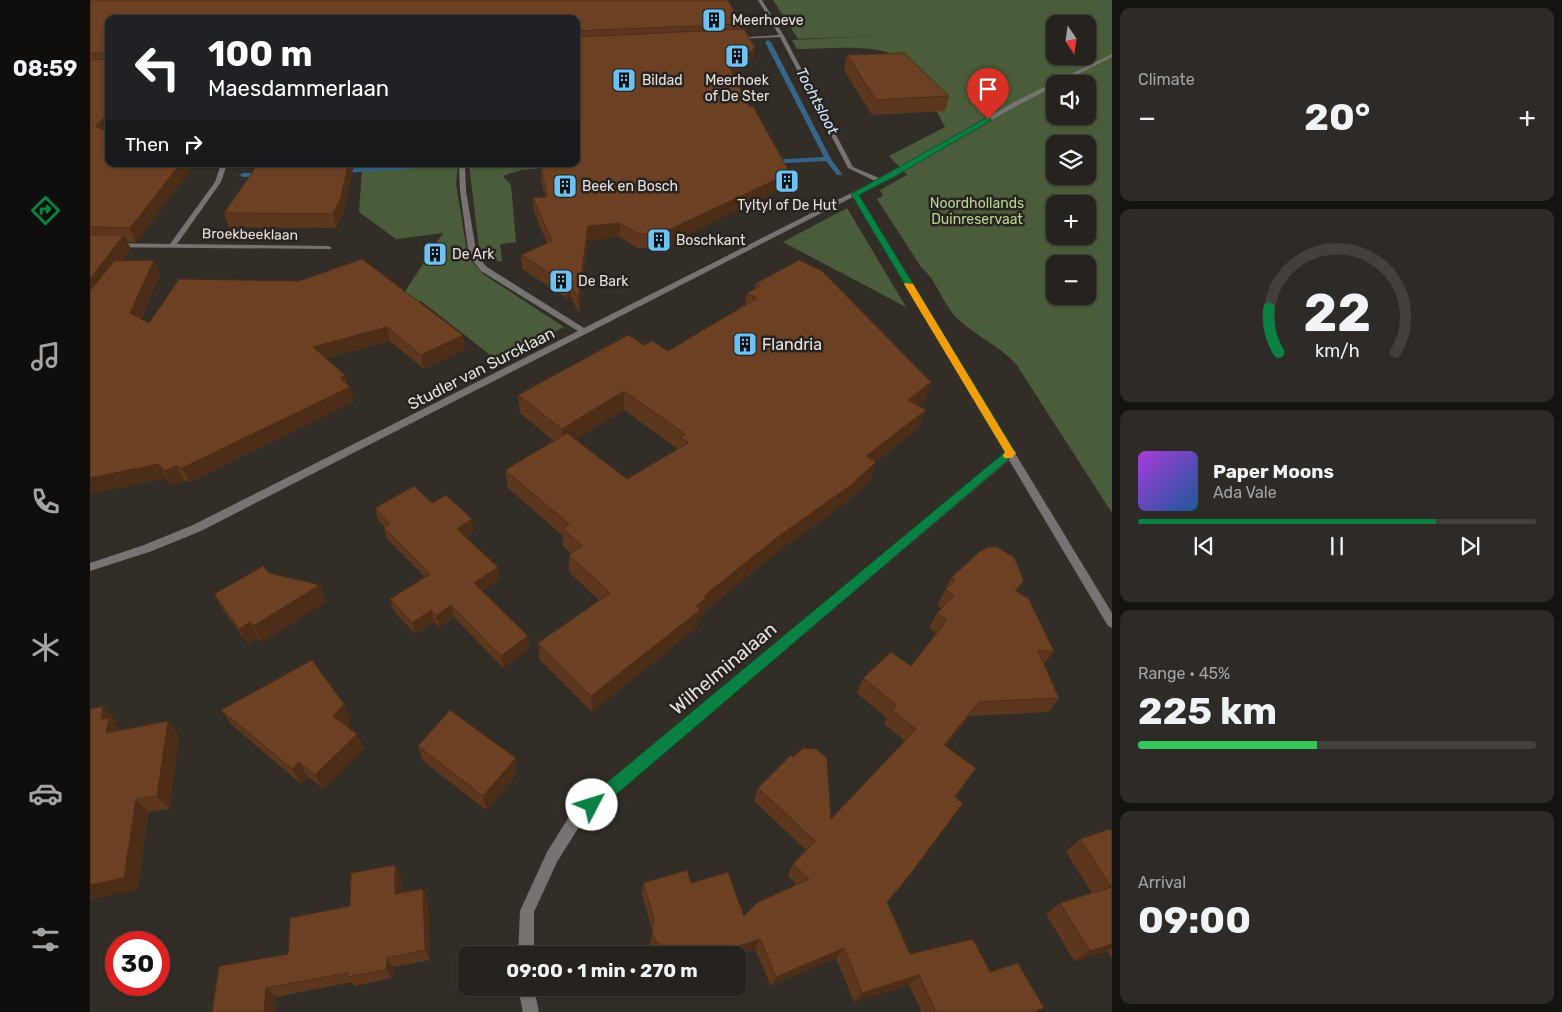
<!DOCTYPE html>
<meta charset="utf-8">
<style>
:root{--surface:#26221e;--page:#2e2a27;--text:#f1f3f6;--muted:#a4a4a4;--line:#423f3c;--accent:#0b8043}
body{margin:0;font-family:Rubik,sans-serif;background:var(--page);color:var(--text);height:100vh;display:flex;flex-direction:column;font-size:19px;white-space:nowrap}
*{box-sizing:border-box;margin:0}
p{font-size:16px;color:var(--muted)}
.icon{flex:none;width:28px;height:28px;fill:none;stroke:currentColor;stroke-width:2;stroke-linecap:round;stroke-linejoin:round}
.map{position:relative;flex:1;overflow:hidden}
.sheet{display:flex;flex-direction:column;gap:8px;padding:8px;background:#151310;width:450px}
.sheet>*{flex:none}
.hud{position:absolute;left:15px;top:15px;width:475px;height:152px;border-radius:10px;box-shadow:0 1px 4px #0004,0 0 0 1px var(--line);background:#202124;color:#fff;overflow:hidden}
.needle{width:32px;rotate:167deg}
.tools{position:absolute;left:956px;top:15px;display:grid;gap:10px}
.tools a{display:grid;place-items:center;width:50px;height:50px;border-radius:10px;background:var(--surface);box-shadow:0 1px 4px #0004,0 0 0 1px var(--line);font-size:25px}
.speed{position:absolute;left:15px;top:931px;display:flex;gap:10px;font-size:25px;font-weight:700;text-align:center}
.speed>*{display:grid;place-content:center;width:65px;height:65px;border-radius:50%;background:var(--surface);box-shadow:0 1px 4px #0004,0 0 0 1px var(--line);line-height:1}
.speed .limit{border:8px solid #d22;background:#fff;color:#111}
.pin{position:absolute;display:grid;place-items:center;width:42px;height:42px;color:#fff;margin:-51px -21px;border-radius:50% 50% 50% 0;rotate:-45deg;box-shadow:0 0 5px #0007}
.pin .icon{rotate:45deg}
.me{position:absolute;width:55px;margin:-28px;rotate:50deg;stroke-linejoin:round;filter:drop-shadow(0 0 4px #0008)}
.turn{display:flex;align-items:center;gap:18px;height:105px;padding:0 20px;font-size:22px}
.turn .icon{width:65px;height:65px;stroke-width:2.5}
.turn b{display:block;font-size:35px;line-height:42px}
.then{display:flex;align-items:center;height:48px;padding:0 20px;background:#0003;gap:10px;font-size:19px}
.big{font-size:38px;font-weight:700;line-height:1.1}
.sheet .widget{flex:1;display:flex;flex-direction:column;justify-content:center;gap:8px;min-width:0;padding:0 18px;border-radius:10px;background:var(--page)}
.sheet .dial{align-items:center;gap:0}
.dial svg{height:130px;overflow:visible;fill:none;stroke:var(--line);stroke-width:7;stroke-linecap:round;text-anchor:middle}
.dial text{fill:var(--text);stroke:none}
.song{display:flex;align-items:center;gap:15px}
.cover{width:60px;height:60px;border-radius:8px;background:linear-gradient(135deg,hsl(280 70% 55%),hsl(210 70% 35%))}
.played{height:5px;border-radius:2px;background:linear-gradient(90deg,var(--accent) 75%,var(--line) 75%)}
.keys{display:flex;justify-content:space-around;direction:ltr}
.heat{display:flex;justify-content:space-between;align-items:center;font-size:28px;direction:ltr}
.charge{height:8px;border-radius:4px;background:linear-gradient(90deg,#34c759 45%,var(--line) 0)}
.trip{position:absolute;left:368px;top:946px;width:288px;height:50px;border-radius:10px;background:var(--surface);box-shadow:0 1px 4px #0004,0 0 0 1px var(--line);font-weight:700;line-height:50px;text-align:center}
main{display:flex;flex:1;min-height:0}
.tabs{display:flex;flex-direction:column;width:90px;justify-content:space-around;align-items:center;background:#0f0e0c;color:var(--muted)}
.tabs .icon{width:35px;height:35px}
.tabs .selected{color:var(--accent)}
.tabs b{font-size:22px;color:var(--text)}
.map>svg:first-child{display:block}
.green{fill:#4b5c3a;fill-rule:evenodd}
.lines{fill:none;stroke-linecap:round;stroke-linejoin:round}
.stream{fill:#366587;fill-rule:evenodd}
.minor{fill:#777372;fill-rule:evenodd}
.wall{fill:#5d371d;fill-rule:evenodd}
.shaded-wall{fill:#4c2d18}
.building{fill:#6c4022;stroke:#4c2d18;fill-rule:evenodd}
.route{fill:#0b8043;stroke:#07532c}
.slow{fill:#f59e0b}
.labels{text-anchor:middle;stroke-width:5;stroke-linejoin:round;paint-order:stroke}
.far-poi-label{font-size:14px;fill:#e6e2df;stroke:#29231f;text-anchor:start}
.far-park-label{font-size:14px;fill:#b2d78e;stroke:#29231f}
.far-street-label{font-size:14px;fill:#e6e2df;stroke:#29231f}
.far-water-label{font-size:15px;font-style:italic;fill:#cde8fe;stroke:#29231f}
.poi-label{font-size:16px;fill:#e6e2df;stroke:#29231f;text-anchor:start}
.street-label{font-size:16px;fill:#e6e2df;stroke:#29231f}
.near-street-label{font-size:19px;fill:#e6e2df;stroke:#29231f}
</style>
<main>
<nav class="tabs">
<b>08:59</b>
<svg class="icon selected" aria-label="directions" viewBox="0 0 24 24"><path d="M12 3l9 9-9 9-9-9zM9 14v-3h6M13 9l2 2-2 2"/></svg>
<svg class="icon" aria-label="music" viewBox="0 0 24 24"><path d="M9 18V5l10-2v13"/><circle cx="6" cy="18" r="3"/><circle cx="16" cy="16" r="3"/></svg>
<svg class="icon" aria-label="phone" viewBox="0 0 24 24"><path d="M5 4h4l2 5-3 2q2 4 5 5l2-3 5 2v4C11 20 4 13 5 4z"/></svg>
<svg class="icon" aria-label="climate" viewBox="0 0 24 24"><path d="M12 3v18M4 7l16 10M4 17L20 7"/></svg>
<svg class="icon" aria-label="car" viewBox="0 0 24 24"><path d="M5 17H2v-5l4-1 3-4h7l3 4 3 1v5h-3M9 17h6M6 11h13"/><circle cx="7" cy="17" r="2"/><circle cx="17" cy="17" r="2"/></svg>
<svg class="icon" aria-label="filters" viewBox="0 0 24 24"><path d="M4 7h16M4 17h16"/><circle cx="9" cy="7" r="2"/><circle cx="15" cy="17" r="2"/></svg>
</nav>
<div class="map">
<svg width="1022" height="1012" viewBox="0 0 1022 1012">
<rect width="100%" height="100%" fill="#332d28"/>
<path class="green" d="M683 0H1022V513L926 364C908 345 888 337 870 321 852 305 848 281 831 267L787 199 793 196 790 190 817 175 799 156 855 127 842 102 803 54C776 44 735 49 707 49L702 40 788 36 708 39ZM965 24H998V56H965ZM965 84H998V116H965ZM965 144H998V176H965ZM965 204H998V236H965ZM965 264H998V296H965Z
M486 149 502 164 431 170 413 176 421 185 426 242 410 244 412 262 390 256 379 164H486Z
M276 164H368L366 184 378 257 393 274 474 327 408 361 331 301 307 304 353 233 306 239 269 212 272 169Z
M757 208 816 307 693 242Z"/>
<g class="lines">
<path class="stream" d="M678 40 681 42 741 159 752 174 751 175H747L736 161 678 164 675 162 678 160 734 157 675 42Z
M486 162 489 164 488 165 450 166 447 164H486Z
M331 164H347L315 170 248 173 245 171 248 169Z
M174 173 176 174V176L153 177 149 175 153 173Z"/>
<path class="minor" d="M668 0H672L694 36 763 167 789 178 928 100 1022 54V57L969 84H965V86C898 119 835 160 768 194L1022 613V628L1018 626 919 460 492 822 467 862 444 912V955H428L430 911 457 852 482 812 915 453 763 197 111 531 62 551 0 571V563L54 545 103 525 488 331 391 271 379 256 370 191 369 164H375L376 191 387 256 397 267 494 328 785 181 758 168 690 37 647 39 645 38 689 35Z
M131 164H137L131 182 87 244 238 246 242 248 240 249 0 247V243L80 244 125 182Z
M428 988H444L449 1012H433Z"/>
</g>
<path class="wall" d="M0 0 651 24V30L665 48 663 60 643 74 659 106 700 173 698 186 569 248H547L530 237 498 240 489 314 481 297 477 298 432 269 431 255 457 243 444 212 443 198 455 197 451 179V165L487 163 486 159V19H19V164H105L46 242H37L41 249 32 261 64 260 70 274 51 319 59 323 89 279 373 335 375 349 334 369 300 341 236 358 255 375 258 385 260 387 264 401 100 482 94 480 82 486 76 478 0 494Z
M757 55 859 96 855 111 782 115 754 70Z
M254 211 246 228 139 227 134 213Z
M665 284 841 382 835 400 828 406 836 410 829 428 785 462 780 481 755 503 685 554 614 612 613 615 608 619 607 627 502 712 450 660 448 643 509 600 479 572V555L481 553 473 546V536L418 488 415 470 464 441 430 413 428 395 554 345 578 351 655 305 657 293 665 289ZM534 410 588 449 537 479 485 439Z
M342 503 384 531 375 537 410 579 392 591 438 636 440 648 413 668 364 617 349 627 344 622 325 634 304 611 300 599 335 577 297 539 293 527H295L288 520 285 508Z
M861 578 934 581 927 592 964 651 954 664 969 698 958 712 879 716 856 746 865 797 813 884 797 903 820 954 900 972 946 1012H832L819 985 764 1002 746 958 681 986 665 949 646 955H568L563 950 560 943 562 929 552 894 553 883H601L654 916 707 885 698 876 703 864 716 850 664 801 668 788 741 819 815 741 794 724 797 718 767 693 773 678 821 666 847 634 839 628 847 613 851 608 847 606Z
M230 585 237 601 172 642 168 638 158 644 133 610 124 594Z
M254 704 261 720 256 726 267 734 274 749 234 789 218 777 211 784 142 725 131 710Z
M0 709 26 720 25 725 30 730 89 735 80 809 58 812 48 889Z
M328 746 428 772 396 810 333 761Z
M1022 831V959L1017 951 984 961 956 914 970 903 1002 893 976 852 990 839Z
M305 865 311 876V892L333 889 338 899 340 960 303 967 302 978 265 986 262 982 186 997 185 1012H122L260 906Z"/>
<path class="shaded-wall" d="M665 48 663 60 638 78 639 66Z
M14 118 19 131 6 127 7 124Z
M90 164H105L46 242 40 228Z
M258 164H264L254 211 246 228 243 214Z
M700 173 698 186 569 248 570 234Z
M530 223V237L498 240 489 314 488 299 498 226Z
M34 235 41 249 1 302 0 300V279Z
M64 260 70 274 47 327 40 313Z
M481 282V297L477 298V284Z
M297 327 300 341 227 361 223 347Z
M373 335 375 349 334 369 331 355Z
M255 375 259 387H260L264 401 100 482 92 468Z
M841 382 835 400 812 418 818 400Z
M534 391V410L473 447 472 429Z
M836 410 829 428 770 474 776 456Z
M786 462 780 481 755 503 685 554 614 612 613 615 608 619 607 627 502 712 501 696 606 606 614 596 689 536Z
M69 464 76 478 0 494V478Z
M86 466 94 480 82 486 74 471Z
M382 519 384 531 369 540 367 529Z
M408 567 410 579 386 595 384 583Z
M934 581 924 596 925 590Z
M230 585 237 601 172 642 163 626Z
M361 605 364 617 349 627 346 616Z
M341 610 344 622 325 634 322 623Z
M160 622 168 638 158 644 149 629Z
M438 636 440 648 413 668 411 656Z
M889 702 879 716 845 759 854 745Z
M254 704 261 720 250 732 243 716Z
M13 706 26 720 25 725 31 732 16 733 11 719Z
M78 721 89 735 80 809 67 796Z
M267 734 274 749 234 789 225 775Z
M426 758 428 772 396 810 393 796Z
M209 762 218 777 211 784 202 769Z
M46 799 58 812 48 889 0 900V885Z
M305 865 311 876V904L305 894Z
M333 889 338 899 340 960 335 950Z
M670 939 665 949 646 955H621Z
M1022 944V948L1017 951 984 961 1000 951Z
M754 948 746 958 681 986 686 977Z
M297 958 303 967 302 978 296 970Z
M829 975 819 985 764 1002 772 993Z
M176 988 186 997 185 1012H174Z"/>
<path class="building" d="M0 0H638L651 24 486 31V19H19V164H90L40 228 0 227V60L14 59 16 53H0ZM14 118 15 120V130L6 127 7 124Z
M654 29 665 48 639 66 659 106H663L700 173 570 234H548L530 223 498 226 488 299 481 282 477 284 431 255 462 241 443 198 457 197 451 165 490 163 486 147V37Z
M814 53 859 96 786 100 757 55Z
M168 164H258L251 197 243 214 134 213Z
M0 235H34L0 279Z
M272 259 373 335 331 355 297 327 223 347 255 375 250 378 260 387 92 468 86 466 74 471 69 464 0 478V291L24 261 64 260 40 313 59 323 89 279 209 281Z
M709 260 732 271 841 382 818 400 836 410 776 456 786 462 761 485 689 536 614 596 616 598 606 606 610 610 501 696 448 643 520 593 479 555 492 546 472 528 479 524 415 470 477 433 537 479 598 443 590 437 595 434 534 391 472 429 428 395 538 335 554 345 562 341 578 351 667 298 657 293 670 286 665 284Z
M324 486 342 503 356 495 382 519 367 529 408 567 384 583 438 636 411 656 361 605 346 616 341 610 322 623 300 599 340 574 293 527 300 524 285 508Z
M898 547H907L924 557 934 581 925 590 939 599 964 651H948L969 698 889 702 854 745 886 768 865 797 873 803 822 872 797 902 820 954 883 939 900 972 928 963 954 1008 942 1012H846L829 975 772 993 754 948 686 977 670 939 621 955H575L573 948 565 940 562 933 564 918 553 883 597 870 601 883 638 872 654 916 668 902 719 879 703 864 725 841 668 788 701 755 703 757 713 748 726 749 737 758 741 819 826 729 802 710 806 705 773 678 801 652 821 666 857 620 847 613 864 595 855 590 865 580 861 578 889 552Z
M173 566 179 573 230 585 163 626 160 622 149 629 124 594Z
M222 660 254 704 243 716 267 734 225 775 209 762 202 769 131 710Z
M13 706 11 719 19 718 16 733 78 721 67 796 46 799 34 878 0 885V709Z
M360 710 426 758 393 796 328 746Z
M1020 829 1022 831V944L1000 951 970 903 1021 887 990 839Z
M305 865V894L333 889 335 950 297 958 296 970 258 977V973L176 988 174 1012H122L129 966 198 954 200 918 260 906 261 873Z"/>
<path class="route" d="M898 117 901 119 900 121 804 177 769 195 926 453 508 810 502 812 497 810 495 805 497 799 915 452 761 194Z"/>
<path class="slow" d="M815 283 823 284 924 451 926 453 922 458H914L913 455 915 452 814 284Z"/>
<defs>
<g id="building-square" transform="scale(1.25)"><rect x="-9" y="-9" width="18" height="18" rx="4" fill="#6dc2f3" stroke="#29231f"/><path d="M-4-6H4V6H1V3H-1V6H-4ZM-2.5-4.3h1.7v1.8h-1.7ZM.8-4.3h1.7v1.8H.8ZM-2.5-1h1.7V.8h-1.7ZM.8-1h1.7V.8H.8Z" fill="#111"/></g>
</defs>
<g fill-rule="evenodd">
<use href="#building-square" x="624" y="20"/>
<use href="#building-square" x="647" y="56"/>
<use href="#building-square" x="534" y="80"/>
<use href="#building-square" x="697" y="181"/>
<use href="#building-square" x="475" y="186"/>
<use href="#building-square" x="569" y="240"/>
<use href="#building-square" x="345" y="254"/>
<use href="#building-square" x="471" y="281"/>
<use href="#building-square" x="655" y="344"/>
</g>
<g class="labels">
<g class="far-poi-label">
<text x="642" y="25">Meerhoeve</text>
<text x="552" y="85">Bildad</text>
<text x="647" y="85" text-anchor="middle">Meerhoek<tspan x="647" dy="16">of De Ster</tspan></text>
<text x="492" y="191">Beek en Bosch</text>
<text x="697" y="210" text-anchor="middle">Tyltyl of De Hut</text>
<text x="586" y="245">Boschkant</text>
<text x="362" y="259">De Ark</text>
<text x="488" y="286">De Bark</text>
</g>
<g class="far-park-label">
<text x="887" y="208">Noordhollands<tspan x="887" dy="16">Duinreservaat</tspan></text>
</g>
<g class="far-street-label">
<text transform="translate(160 234) rotate(1)" y="5">Broekbeeklaan</text>
</g>
<g class="far-water-label">
<text transform="translate(727 101) rotate(62)" y="5">Tochtsloot</text>
</g>
<g class="poi-label">
<text x="672" y="350">Flandria</text>
</g>
<g class="street-label">
<text transform="translate(391 368) rotate(-27)" y="6">Studler van Surcklaan</text>
</g>
<g class="near-street-label">
<text transform="translate(633 668) rotate(-40)" y="7">Wilhelminalaan</text>
</g>
</g>
</svg>
<div class="tools">
<a><svg class="needle" viewBox="-14 -14 28 28"><path d="M0-13l5 13h-10z" fill="#e53935"/><path d="M0 13l5-13h-10z" fill="#a4a4a4"/></svg></a>
<a><svg class="icon" aria-label="sound" viewBox="0 0 24 24"><path d="M4 9h4l5-4v14l-5-4H4zM17 9q2 3 0 6"/></svg></a>
<a><svg class="icon" aria-label="layers" viewBox="0 0 24 24"><path d="M12 4l9 5-9 5-9-5zM3 14l9 5 9-5"/></svg></a>
<a>+</a>
<a>−</a>
</div>
<div class="speed"><div class="limit">30</div></div>
<div class="pin" style="left:898px;top:119px;background:#d93025"><svg class="icon" aria-label="arrive" viewBox="0 0 24 24"><path d="M6 21V4h12l-3 4 3 4H6"/></svg></div>
<svg class="me" style="left:502px;top:805px" viewBox="-20 -20 40 40"><circle r="19" fill="#fff"/><path d="M0-13L10 11 0 6-10 11z" fill="#0b8043"/></svg>
<div class="trip">09:00 · 1 min · 270 m</div>
<div class="hud">
<div class="turn"><svg class="icon" aria-label="left" viewBox="0 0 24 24"><path d="M17 20v-9H6M10 6l-5 5 5 5"/></svg><div><b>100 m</b>Maesdammerlaan</div></div>
<div class="then">Then<svg class="icon" aria-label="right" viewBox="0 0 24 24"><path d="M7 20v-9h11M14 6l5 5-5 5"/></svg></div>
</div>
</div>
<section class="sheet">
<div class="widget"><p>Climate</p>
<div class="heat"><a>−</a><b class="big">20°</b><a>+</a></div>
</div>
<div class="widget dial"><svg viewBox="0 0 100 80">
<path d="M14 69A42 42 0 1 1 86 69"/>
<path d="M14 69A42 42 0 0 1 8 42" stroke="#0b8043"/>
<text x="50" y="56" font-size="32" font-weight="700">22</text>
<text x="50" y="72" font-size="11">km/h</text>
</svg></div>
<div class="widget">
<div class="song"><i class="cover"></i><div><b>Paper Moons</b><p>Ada Vale</p></div></div>
<div class="played"></div>
<div class="keys"><svg class="icon" aria-label="previous" viewBox="0 0 24 24"><path d="M18 5L8 12l10 7zM5 5v14"/></svg><svg class="icon" aria-label="pause" viewBox="0 0 24 24"><path d="M8 5v14M16 5v14"/></svg><svg class="icon" aria-label="next" viewBox="0 0 24 24"><path d="M6 5l10 7-10 7zM19 5v14"/></svg></div>
</div>
<div class="widget"><p>Range · 45%</p><b class="big">225 km</b><div class="charge"></div></div>
<div class="widget"><p>Arrival</p><b class="big">09:00</b></div>
</section>
</main>
